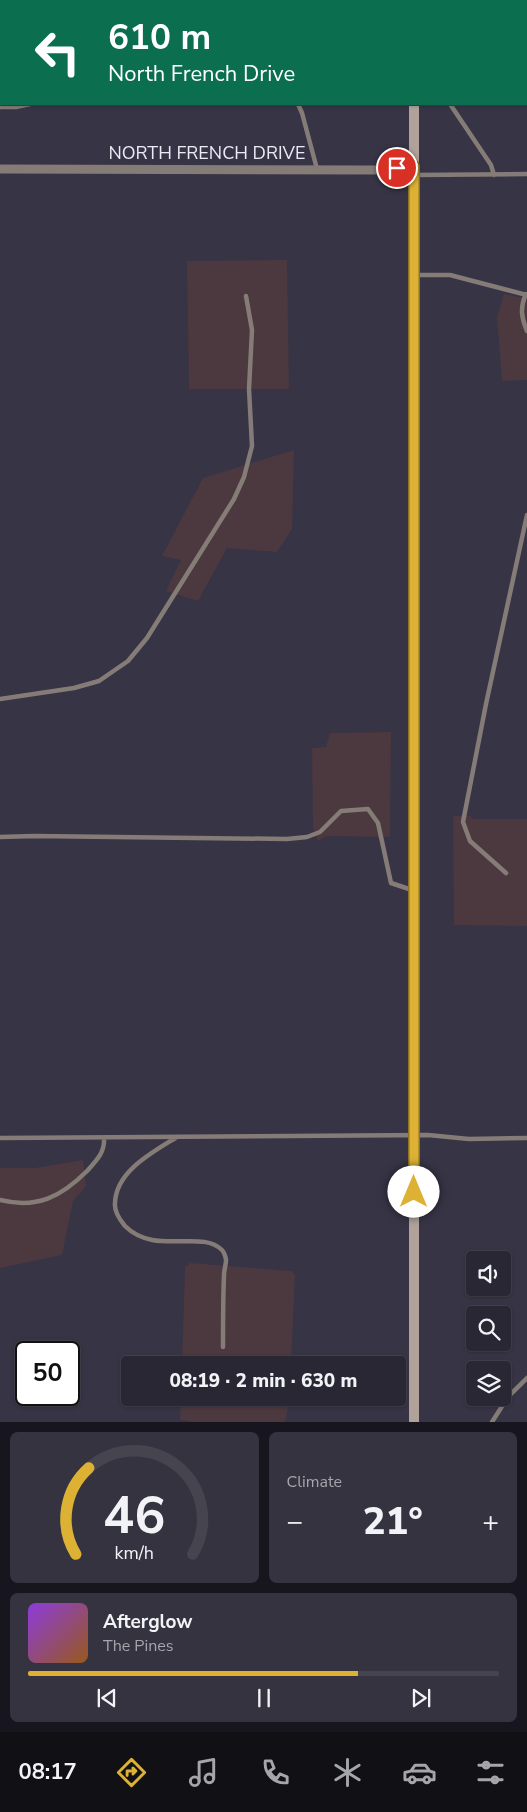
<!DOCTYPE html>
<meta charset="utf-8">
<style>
:root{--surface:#292734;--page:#353340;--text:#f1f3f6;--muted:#a5a5ac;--line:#45444f;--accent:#ddb133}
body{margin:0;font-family:"Nunito Sans",sans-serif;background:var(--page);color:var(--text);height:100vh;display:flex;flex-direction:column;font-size:19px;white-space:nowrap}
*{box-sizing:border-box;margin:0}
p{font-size:16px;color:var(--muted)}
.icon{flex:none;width:28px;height:28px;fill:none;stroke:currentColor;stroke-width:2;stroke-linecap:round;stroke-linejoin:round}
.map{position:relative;height:1422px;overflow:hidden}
.panel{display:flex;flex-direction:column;gap:10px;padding:10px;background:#17151d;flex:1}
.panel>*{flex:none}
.banner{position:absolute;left:0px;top:0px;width:528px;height:105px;box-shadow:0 1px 4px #0004,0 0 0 1px var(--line);background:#0b6e4f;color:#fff;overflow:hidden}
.buttons{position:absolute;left:466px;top:1251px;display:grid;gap:10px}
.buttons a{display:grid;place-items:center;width:45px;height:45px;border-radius:5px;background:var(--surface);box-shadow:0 1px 4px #0004,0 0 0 1px var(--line);font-size:25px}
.speed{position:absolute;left:15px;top:1341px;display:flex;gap:10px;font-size:25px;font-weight:700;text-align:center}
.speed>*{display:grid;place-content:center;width:65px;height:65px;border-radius:50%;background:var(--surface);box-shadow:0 1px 4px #0004,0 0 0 1px var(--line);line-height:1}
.speed .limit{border:2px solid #111;border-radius:8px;background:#fff;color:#111}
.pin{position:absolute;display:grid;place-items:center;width:42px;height:42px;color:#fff;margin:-21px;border:2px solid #fff;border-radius:50%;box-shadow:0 1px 5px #0007}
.me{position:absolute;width:55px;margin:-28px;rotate:0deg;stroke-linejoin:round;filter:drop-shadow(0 0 4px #0008)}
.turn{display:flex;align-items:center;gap:18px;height:105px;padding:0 25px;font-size:22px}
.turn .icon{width:65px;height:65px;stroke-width:2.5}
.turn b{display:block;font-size:35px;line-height:42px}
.big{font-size:38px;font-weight:800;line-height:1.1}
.panel .tile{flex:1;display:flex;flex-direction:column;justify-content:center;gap:8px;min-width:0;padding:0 18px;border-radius:8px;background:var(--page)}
.panel .dial{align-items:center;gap:0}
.dial svg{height:130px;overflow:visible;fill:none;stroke:var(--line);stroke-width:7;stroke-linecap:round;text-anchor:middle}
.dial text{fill:var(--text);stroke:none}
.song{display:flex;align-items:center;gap:15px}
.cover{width:60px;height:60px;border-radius:8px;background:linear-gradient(135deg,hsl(270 70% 55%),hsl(30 70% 35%))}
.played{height:5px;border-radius:2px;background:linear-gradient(90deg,var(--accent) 70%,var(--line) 70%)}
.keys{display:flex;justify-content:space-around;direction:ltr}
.heat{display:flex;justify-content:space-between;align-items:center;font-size:28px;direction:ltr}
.panel .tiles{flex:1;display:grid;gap:10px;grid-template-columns:1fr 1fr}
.tile:last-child{grid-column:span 2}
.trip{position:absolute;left:121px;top:1356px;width:285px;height:50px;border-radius:5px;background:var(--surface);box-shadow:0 1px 4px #0004,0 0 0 1px var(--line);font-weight:800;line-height:50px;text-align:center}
.tab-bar{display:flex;height:80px;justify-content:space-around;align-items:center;background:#101015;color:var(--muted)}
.tab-bar .icon{width:35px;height:35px}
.tab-bar .on{color:var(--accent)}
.tab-bar b{font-size:22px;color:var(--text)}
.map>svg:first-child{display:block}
.industrial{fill:#4c383f}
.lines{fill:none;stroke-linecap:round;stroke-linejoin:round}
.lane{stroke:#857c77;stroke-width:4.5}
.street{stroke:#857c77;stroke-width:9}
.secondary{stroke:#b0a29b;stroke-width:10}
.route-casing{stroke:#907321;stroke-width:12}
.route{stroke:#ddb133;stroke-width:9}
.labels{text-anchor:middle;stroke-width:5;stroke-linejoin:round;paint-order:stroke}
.street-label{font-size:18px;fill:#eceaf5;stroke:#373445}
</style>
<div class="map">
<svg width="527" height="1422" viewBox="0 0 527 1422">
<rect width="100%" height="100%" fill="#373445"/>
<path class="industrial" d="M67 0H283V1H67Z
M287 260 289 389H189L187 261Z
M504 294 527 299V380L502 381 497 317Z
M294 450 292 529 277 552 227 548 198 601 166 591 181 560 162 556 203 478Z
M391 732 390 837 326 836 318 841 313 828 312 748 326 747 330 733Z
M453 816H470L473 819H527V926L454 925Z
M83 1160 86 1186 73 1201 62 1255 0 1268V1168H35Z
M190 1263 291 1271 295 1275 291 1365H182L185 1267Z
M181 1398H290L285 1422H193L180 1420Z"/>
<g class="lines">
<path class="lane" d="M124 0V1
M225 1V0
M440 1V0
M298 104 302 113 317 169
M450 104 491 165 494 175
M0 107H16L30 104
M414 175 527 174
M415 275H450L527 295
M526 294C520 307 521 317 527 331
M0 699 74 688 99 681 128 661 147 638 234 499 244 477 252 446 249 389 252 330 246 296
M0 837 34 836 287 839 307 837 320 832 341 811 368 809 378 823 391 883 412 890
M506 873 470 841 463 822 486 704 527 515
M177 1137C153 1152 116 1171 115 1203 114 1211 120 1220 125 1226 155 1256 201 1229 222 1250 224 1252 226 1258 226 1260 226 1265 224 1270 224 1275 223 1299 223 1323 223 1347
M0 1138 428 1135 469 1139 527 1138
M0 1200C37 1209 61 1197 87 1171 97 1160 105 1152 104 1138
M492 1422 508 1397 527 1378"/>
<path class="street" d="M0 169 380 170 414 166"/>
<path class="secondary" d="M413 0V1
M414 104V1422"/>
</g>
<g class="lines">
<g class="route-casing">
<path id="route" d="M397 168 414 166V1192"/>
</g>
<use href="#route" class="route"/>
</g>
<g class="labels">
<g class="street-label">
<text x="207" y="159">NORTH FRENCH DRIVE</text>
</g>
</g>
</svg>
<div class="buttons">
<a><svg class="icon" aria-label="sound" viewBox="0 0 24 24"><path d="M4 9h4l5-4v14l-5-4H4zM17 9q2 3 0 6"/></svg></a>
<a><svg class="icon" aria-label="search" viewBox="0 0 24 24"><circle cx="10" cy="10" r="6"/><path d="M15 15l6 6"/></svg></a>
<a><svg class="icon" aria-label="layers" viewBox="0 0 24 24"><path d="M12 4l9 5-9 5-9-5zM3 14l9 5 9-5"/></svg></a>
</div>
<div class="speed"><div class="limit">50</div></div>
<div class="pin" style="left:397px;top:168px;background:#d93025"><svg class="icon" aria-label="arrive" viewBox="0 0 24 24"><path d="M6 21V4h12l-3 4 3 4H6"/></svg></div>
<svg class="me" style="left:414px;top:1192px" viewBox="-20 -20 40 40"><circle r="19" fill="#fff"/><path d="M0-13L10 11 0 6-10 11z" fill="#ddb133"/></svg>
<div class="trip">08:19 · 2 min · 630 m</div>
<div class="banner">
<div class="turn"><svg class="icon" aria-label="left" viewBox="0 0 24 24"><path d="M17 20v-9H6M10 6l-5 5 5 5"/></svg><div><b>610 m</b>North French Drive</div></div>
</div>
</div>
<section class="panel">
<div class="tiles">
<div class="tile dial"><svg viewBox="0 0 100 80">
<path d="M14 69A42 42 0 1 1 86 69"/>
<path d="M14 69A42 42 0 0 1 22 16" stroke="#ddb133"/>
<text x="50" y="56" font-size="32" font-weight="700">46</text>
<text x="50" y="72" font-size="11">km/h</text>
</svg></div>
<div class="tile"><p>Climate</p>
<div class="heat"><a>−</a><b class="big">21°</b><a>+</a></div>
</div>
<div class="tile">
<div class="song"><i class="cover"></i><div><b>Afterglow</b><p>The Pines</p></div></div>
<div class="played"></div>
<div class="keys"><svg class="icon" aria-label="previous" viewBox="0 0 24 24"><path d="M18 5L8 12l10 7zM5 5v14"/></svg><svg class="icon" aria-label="pause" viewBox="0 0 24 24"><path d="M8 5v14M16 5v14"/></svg><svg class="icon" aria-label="next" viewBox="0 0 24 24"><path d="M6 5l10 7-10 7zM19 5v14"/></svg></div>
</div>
</div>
</section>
<nav class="tab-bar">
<b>08:17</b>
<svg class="icon on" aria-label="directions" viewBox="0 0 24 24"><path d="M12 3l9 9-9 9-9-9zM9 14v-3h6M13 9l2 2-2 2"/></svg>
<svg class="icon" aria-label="music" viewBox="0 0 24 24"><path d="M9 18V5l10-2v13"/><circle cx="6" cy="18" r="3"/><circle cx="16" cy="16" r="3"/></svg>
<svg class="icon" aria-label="phone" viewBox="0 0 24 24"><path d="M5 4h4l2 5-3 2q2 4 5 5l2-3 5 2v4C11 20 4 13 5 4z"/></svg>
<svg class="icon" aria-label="climate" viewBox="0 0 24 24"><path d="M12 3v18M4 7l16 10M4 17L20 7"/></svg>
<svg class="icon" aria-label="car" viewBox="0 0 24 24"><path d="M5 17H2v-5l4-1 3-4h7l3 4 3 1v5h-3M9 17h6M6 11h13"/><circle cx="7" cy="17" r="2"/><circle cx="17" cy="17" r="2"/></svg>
<svg class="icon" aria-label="filters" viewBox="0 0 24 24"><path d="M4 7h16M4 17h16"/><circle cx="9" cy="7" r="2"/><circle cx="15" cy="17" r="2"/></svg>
</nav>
